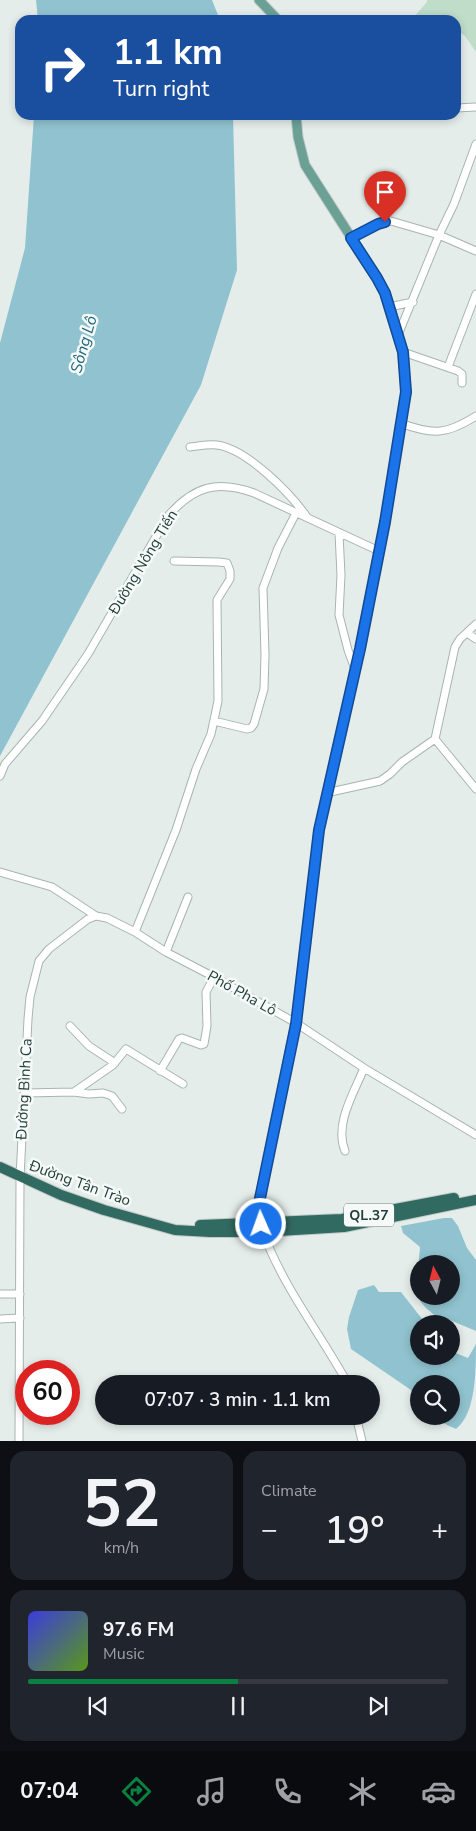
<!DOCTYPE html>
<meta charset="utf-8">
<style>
:root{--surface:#171b24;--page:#20242c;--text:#f1f3f6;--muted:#9ea1a6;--line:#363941;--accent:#0b8043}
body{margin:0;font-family:"Nunito Sans",sans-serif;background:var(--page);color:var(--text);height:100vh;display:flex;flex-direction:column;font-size:19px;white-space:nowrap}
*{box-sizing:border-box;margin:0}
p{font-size:16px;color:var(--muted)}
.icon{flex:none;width:28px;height:28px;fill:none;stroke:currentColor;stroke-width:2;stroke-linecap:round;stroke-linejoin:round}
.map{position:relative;height:1441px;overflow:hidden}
.sheet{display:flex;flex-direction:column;gap:10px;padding:10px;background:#0d0f14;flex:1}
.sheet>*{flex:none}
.banner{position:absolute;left:15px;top:15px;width:446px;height:105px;border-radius:15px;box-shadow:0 2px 8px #0003;background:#1a4fa0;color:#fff;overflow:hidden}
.needle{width:32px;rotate:353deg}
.controls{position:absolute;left:410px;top:1255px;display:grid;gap:10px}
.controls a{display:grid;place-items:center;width:50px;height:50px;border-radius:50%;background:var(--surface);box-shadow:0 2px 8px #0003;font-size:25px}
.speed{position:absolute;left:15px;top:1360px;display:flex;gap:10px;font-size:25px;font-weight:700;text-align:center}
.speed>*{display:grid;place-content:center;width:65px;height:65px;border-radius:50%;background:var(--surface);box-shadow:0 2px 8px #0003;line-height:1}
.speed .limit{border:8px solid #d22;background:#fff;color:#111}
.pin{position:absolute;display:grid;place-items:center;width:42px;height:42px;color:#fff;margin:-51px -21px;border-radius:50% 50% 50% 0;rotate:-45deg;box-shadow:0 0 5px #0007}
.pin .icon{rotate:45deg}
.me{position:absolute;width:55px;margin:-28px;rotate:358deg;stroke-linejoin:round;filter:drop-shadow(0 0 4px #0008)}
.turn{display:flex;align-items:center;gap:18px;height:105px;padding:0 15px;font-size:22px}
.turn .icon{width:65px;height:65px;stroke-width:2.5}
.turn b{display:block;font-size:35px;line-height:42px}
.big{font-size:38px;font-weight:600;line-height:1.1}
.sheet .card{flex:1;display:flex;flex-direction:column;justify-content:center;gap:8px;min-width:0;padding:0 18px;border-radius:15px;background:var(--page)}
.sheet .dial{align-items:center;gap:0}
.dial b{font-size:65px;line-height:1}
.song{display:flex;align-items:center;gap:15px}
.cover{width:60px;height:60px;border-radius:8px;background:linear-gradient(135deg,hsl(240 70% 55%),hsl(90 70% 35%))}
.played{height:5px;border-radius:2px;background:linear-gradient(90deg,var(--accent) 50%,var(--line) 50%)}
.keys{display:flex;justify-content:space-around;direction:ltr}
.heat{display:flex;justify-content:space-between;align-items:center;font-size:28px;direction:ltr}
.sheet .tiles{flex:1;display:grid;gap:10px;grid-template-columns:1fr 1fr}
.card:last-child{grid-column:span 2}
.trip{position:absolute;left:95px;top:1375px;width:285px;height:50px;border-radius:25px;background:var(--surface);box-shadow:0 2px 8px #0003;font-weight:600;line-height:50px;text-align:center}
.dock{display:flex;height:80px;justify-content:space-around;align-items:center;background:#090b0e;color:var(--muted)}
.dock .icon{width:35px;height:35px}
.dock .on{color:var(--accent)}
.dock b{font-size:22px;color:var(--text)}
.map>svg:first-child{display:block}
.green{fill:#bfddc8}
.water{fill:#90c3cf;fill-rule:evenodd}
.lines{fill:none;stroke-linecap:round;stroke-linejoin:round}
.minor-casing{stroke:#a7b5b1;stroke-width:9}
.major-casing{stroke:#c2c9c8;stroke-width:11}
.highway-casing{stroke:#c2c9c8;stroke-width:12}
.minor{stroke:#fff;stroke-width:7}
.major{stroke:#6ba195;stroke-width:9}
.highway{stroke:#316a61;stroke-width:10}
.route-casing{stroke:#114b97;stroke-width:12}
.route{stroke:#1a73e8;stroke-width:9}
.labels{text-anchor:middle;stroke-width:5;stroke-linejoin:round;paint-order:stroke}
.shield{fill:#f5faf8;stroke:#637672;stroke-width:1}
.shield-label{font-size:14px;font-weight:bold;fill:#243e39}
.street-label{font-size:15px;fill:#243e39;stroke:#f5faf8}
.water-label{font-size:16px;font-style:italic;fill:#216678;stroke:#f5faf8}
</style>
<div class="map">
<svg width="476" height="1441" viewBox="0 0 476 1441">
<rect width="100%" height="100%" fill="#e5edea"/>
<path class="green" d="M427 0H476V52L465 36 456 30V20H441L437 15 431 20 412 19 427 2Z"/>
<path class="water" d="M36 0H212L220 20H38Z
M34 115H233L237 270 201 385 0 756V343L25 248Z
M444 1218H452L458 1226 467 1248 476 1260V1331L445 1318H438C422 1305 416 1300 413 1279L418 1270 420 1247 403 1233 401 1226ZM419 1264H451V1296H419Z
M374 1285 379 1292H401L426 1324H419V1356H451V1351L468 1358 476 1344C476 1370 476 1414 456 1429L447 1425 434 1416H451V1384H419V1405L411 1390 351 1349 347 1329 349 1317 358 1290Z"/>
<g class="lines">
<g class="minor-casing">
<path id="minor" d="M456 108 476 107
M351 238 378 224 391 221 439 235 476 251
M389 307 413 302
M398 335 439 235 454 204 476 144
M403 352 458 371 462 374V383
M448 367 476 294
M400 423C433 435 446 435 476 416
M190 447C199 446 208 444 217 445 247 449 290 493 307 517
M339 533 341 575 339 615 348 650 355 669
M467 633 476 639
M214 721 247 729 251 728 254 724 264 689 265 655 263 588 278 548 296 513
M435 739 476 789
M0 776 5 764 42 721 88 654 168 516C194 486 217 480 254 493L379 551
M326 793 380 781 390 774 402 762 435 739 455 647 460 639 476 624
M0 872 52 887 96 916 107 918 135 932 166 952 214 977 296 1023 364 1068 476 1135
M135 932 176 830 196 769 211 734 218 701 217 600 230 579V571L227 563 219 562 174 561
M166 952 188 897
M70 1026 89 1046 115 1063
M160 1071 179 1039 182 1038 201 1045 204 1044 207 1026 206 992 214 977
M74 1092 113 1065 126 1049 183 1084
M25 1093 74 1092 89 1094 103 1093 112 1096 122 1109
M345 1151C334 1124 354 1093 364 1068
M263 1232C283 1287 320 1333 348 1384
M0 1294H20
M0 1319 20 1318
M356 1416 362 1441
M19 1441 20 1177 28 1019 30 997 39 961 49 949 88 919 96 916"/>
</g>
<g class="major-casing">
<path id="major" d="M259 0 278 20
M262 1228 258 1208 296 1023 319 830 360 649 385 522 406 392 403 352 385 293 377 278 305 165 298 137 296 115"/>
</g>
<g class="highway-casing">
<path id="highway" d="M0 1167 61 1195 104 1210 175 1230 210 1232H263L344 1227 476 1200
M200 1225 342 1219 454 1198"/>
</g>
<use href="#minor" class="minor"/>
<use href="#major" class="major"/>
<use href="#highway" class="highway"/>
</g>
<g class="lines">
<g class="route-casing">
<path id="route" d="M261 1224 258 1208 296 1024 319 830 360 649 385 522 406 392 403 352 385 293 377 278 351 238 378 224 385 222"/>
</g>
<use href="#route" class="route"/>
</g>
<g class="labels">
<rect class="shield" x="344" y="1203.5" width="50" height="23" rx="4"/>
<g class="shield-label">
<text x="369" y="1220">QL.37</text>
</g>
<g class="street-label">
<text transform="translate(143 562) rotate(-59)" y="5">Đường Nông Tiến</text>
<text transform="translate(242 993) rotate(29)" y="5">Phố Pha Lô</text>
<text transform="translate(24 1089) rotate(-87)" y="5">Đường Bình Ca</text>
<text transform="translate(80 1183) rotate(20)" y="5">Đường Tân Trào</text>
</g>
<g class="water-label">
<text transform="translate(83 344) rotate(-74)" y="6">Sông Lô</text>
</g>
</g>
</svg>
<div class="controls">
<a><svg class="needle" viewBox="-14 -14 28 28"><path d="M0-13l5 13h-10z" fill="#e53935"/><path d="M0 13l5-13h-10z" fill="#9ea1a6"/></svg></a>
<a><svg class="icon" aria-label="sound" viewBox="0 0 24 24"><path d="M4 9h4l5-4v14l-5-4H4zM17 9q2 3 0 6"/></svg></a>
<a><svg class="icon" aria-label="search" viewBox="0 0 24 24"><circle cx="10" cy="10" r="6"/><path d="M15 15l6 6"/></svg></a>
</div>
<div class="speed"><div class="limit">60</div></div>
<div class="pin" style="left:385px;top:222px;background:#d93025"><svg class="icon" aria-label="arrive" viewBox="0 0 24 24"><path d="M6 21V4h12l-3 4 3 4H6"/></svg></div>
<svg class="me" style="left:261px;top:1224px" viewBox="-20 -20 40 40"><circle r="17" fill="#1a73e8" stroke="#fff" stroke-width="3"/><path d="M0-11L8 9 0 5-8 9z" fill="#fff"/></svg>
<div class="trip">07:07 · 3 min · 1.1 km</div>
<div class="banner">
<div class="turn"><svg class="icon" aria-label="right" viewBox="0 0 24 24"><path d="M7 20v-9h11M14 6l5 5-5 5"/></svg><div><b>1.1 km</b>Turn right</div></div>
</div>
</div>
<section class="sheet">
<div class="tiles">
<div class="card dial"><b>52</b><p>km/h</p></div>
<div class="card"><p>Climate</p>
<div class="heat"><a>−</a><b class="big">19°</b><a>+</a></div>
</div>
<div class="card">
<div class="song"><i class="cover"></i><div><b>97.6 FM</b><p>Music</p></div></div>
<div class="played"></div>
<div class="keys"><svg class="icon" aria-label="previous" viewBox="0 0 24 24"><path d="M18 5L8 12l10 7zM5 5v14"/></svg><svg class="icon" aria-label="pause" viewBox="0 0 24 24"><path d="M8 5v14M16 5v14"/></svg><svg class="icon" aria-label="next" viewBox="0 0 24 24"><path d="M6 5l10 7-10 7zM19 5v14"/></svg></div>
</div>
</div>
</section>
<nav class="dock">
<b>07:04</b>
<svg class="icon on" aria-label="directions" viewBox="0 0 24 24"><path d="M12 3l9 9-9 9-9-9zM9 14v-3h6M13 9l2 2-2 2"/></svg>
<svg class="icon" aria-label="music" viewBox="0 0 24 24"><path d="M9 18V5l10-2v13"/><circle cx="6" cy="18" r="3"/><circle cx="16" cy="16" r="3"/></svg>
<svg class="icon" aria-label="phone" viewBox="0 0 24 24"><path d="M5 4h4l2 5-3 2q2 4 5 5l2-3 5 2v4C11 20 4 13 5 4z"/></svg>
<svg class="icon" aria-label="climate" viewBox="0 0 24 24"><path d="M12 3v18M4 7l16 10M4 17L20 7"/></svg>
<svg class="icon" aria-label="car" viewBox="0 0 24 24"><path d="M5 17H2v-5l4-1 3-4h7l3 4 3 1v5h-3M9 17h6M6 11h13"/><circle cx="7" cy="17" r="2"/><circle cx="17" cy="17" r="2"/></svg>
</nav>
